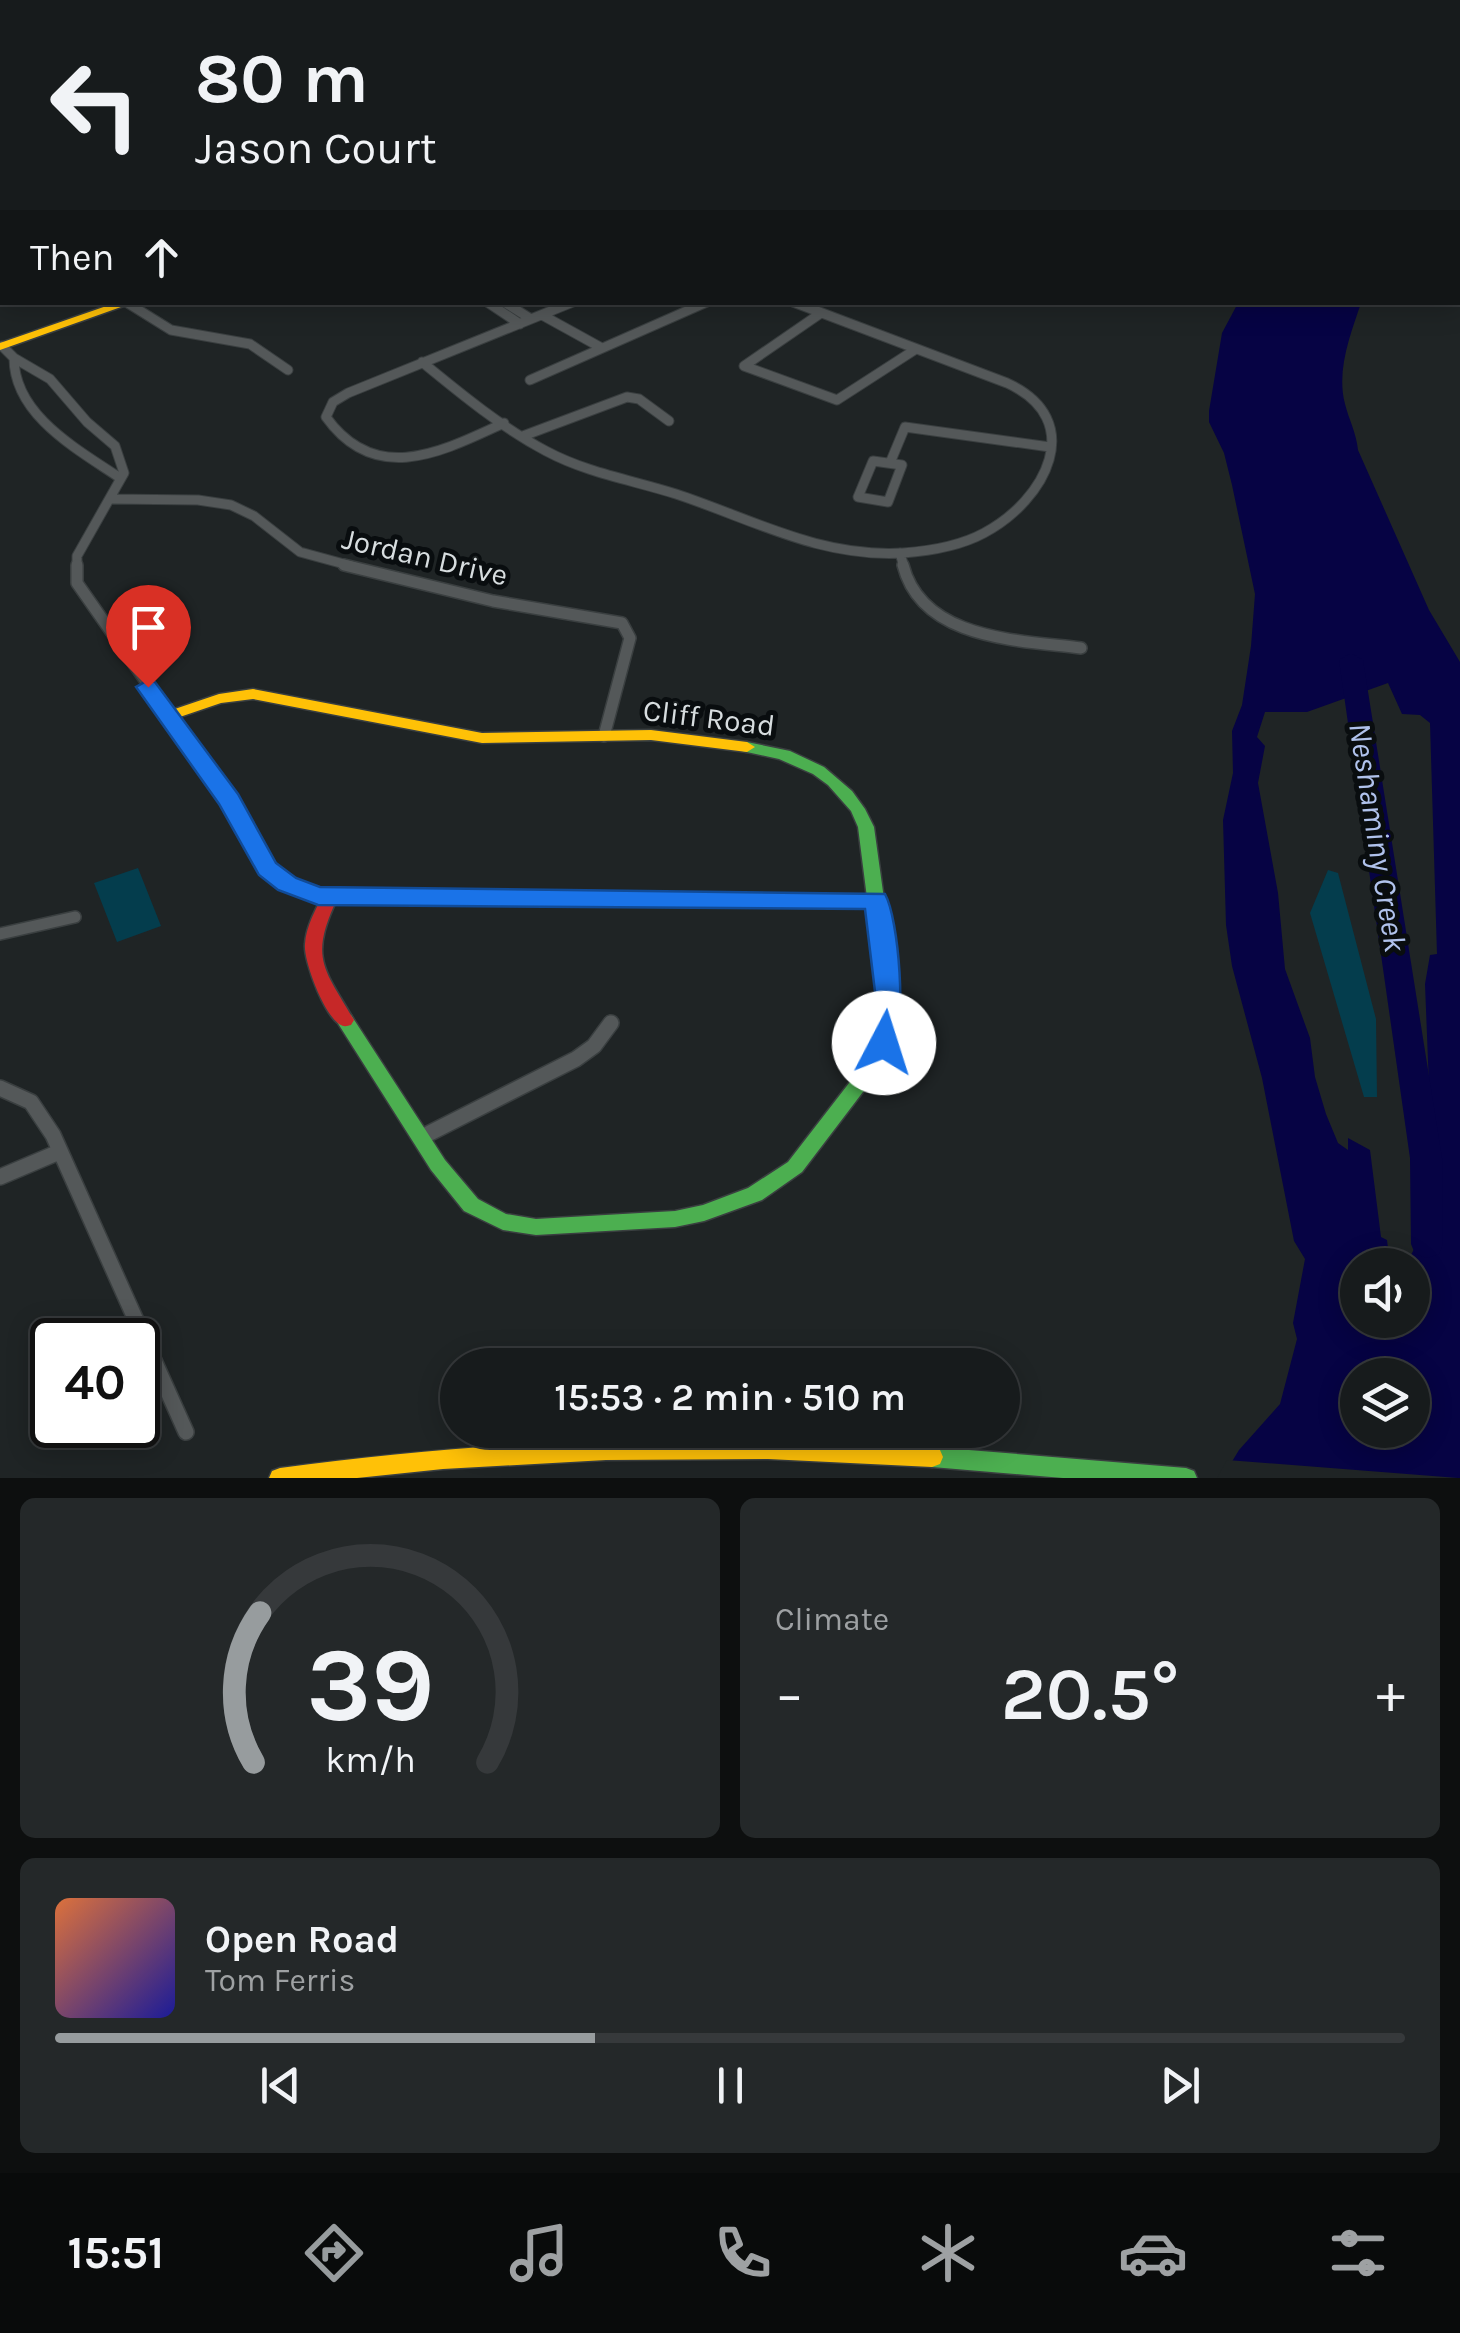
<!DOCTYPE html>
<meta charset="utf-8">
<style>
:root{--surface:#171b1c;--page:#242829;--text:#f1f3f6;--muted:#9ea1a3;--line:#36393b;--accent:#979c9e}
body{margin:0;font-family:Karla,sans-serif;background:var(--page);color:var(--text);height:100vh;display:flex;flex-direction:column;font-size:38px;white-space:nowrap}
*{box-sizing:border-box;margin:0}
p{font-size:32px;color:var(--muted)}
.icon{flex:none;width:55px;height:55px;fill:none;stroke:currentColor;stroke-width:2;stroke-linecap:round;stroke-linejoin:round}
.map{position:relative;height:1478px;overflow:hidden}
.drawer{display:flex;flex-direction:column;gap:20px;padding:20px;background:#0d0f0f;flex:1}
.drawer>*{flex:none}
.top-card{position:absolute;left:0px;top:0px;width:1460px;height:305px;box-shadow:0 5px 25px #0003,0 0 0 2px var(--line);background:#171b1c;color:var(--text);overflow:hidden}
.controls{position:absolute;left:1340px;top:1248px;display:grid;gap:20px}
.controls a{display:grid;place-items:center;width:90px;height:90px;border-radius:50%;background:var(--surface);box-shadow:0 5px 25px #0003,0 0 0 2px var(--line);font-size:50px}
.speed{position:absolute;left:30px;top:1318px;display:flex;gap:20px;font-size:50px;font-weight:700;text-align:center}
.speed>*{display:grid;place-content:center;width:130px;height:130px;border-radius:50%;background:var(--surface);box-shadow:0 5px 25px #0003,0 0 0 2px var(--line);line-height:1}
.speed .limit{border:5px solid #111;border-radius:15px;background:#fff;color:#111}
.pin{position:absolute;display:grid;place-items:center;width:85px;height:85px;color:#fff;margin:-102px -42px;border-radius:50% 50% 50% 0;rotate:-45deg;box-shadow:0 0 10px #0007}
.pin .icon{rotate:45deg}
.me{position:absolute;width:110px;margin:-55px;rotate:5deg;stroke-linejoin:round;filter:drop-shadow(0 0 8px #0008)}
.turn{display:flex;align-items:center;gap:35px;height:210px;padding:0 30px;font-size:45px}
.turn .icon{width:130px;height:130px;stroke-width:2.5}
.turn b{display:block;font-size:70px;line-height:85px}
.then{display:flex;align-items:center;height:95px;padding:0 30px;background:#0003;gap:20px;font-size:38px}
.big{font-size:75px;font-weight:600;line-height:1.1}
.drawer .tile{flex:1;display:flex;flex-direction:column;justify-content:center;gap:15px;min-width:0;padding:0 35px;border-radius:15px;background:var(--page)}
.drawer .dial{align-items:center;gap:0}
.dial svg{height:260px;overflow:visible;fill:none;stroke:var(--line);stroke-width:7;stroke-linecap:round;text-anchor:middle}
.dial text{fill:var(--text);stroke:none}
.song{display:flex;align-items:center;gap:30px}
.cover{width:120px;height:120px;border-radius:15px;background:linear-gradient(135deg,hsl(20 70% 55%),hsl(240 70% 35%))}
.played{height:10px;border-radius:5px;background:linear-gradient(90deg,var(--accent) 40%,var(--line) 40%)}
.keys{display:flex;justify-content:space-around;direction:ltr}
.heat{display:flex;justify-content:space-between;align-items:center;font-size:55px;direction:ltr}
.drawer .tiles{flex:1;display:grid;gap:20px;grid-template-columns:1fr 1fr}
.tile:last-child{grid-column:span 2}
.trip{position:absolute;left:440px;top:1348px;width:580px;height:100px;border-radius:50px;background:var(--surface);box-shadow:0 5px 25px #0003,0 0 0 2px var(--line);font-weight:600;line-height:100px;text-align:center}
.dock{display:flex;height:160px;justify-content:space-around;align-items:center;background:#090b0b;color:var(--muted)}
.dock .icon{width:70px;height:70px}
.dock .active{color:var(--accent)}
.dock b{font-size:45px;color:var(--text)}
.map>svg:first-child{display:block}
.green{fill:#043d4d}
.water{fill:#060344;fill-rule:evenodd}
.pier{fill:#1f2425}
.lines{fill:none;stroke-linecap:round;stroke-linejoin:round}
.stream{stroke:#060344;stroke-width:2.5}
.river{fill:#060344;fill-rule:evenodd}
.street-far3-casing{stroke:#3a3f40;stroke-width:9}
.street-far2-casing{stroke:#3a3f40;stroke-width:11}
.street-far1-casing{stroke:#3a3f40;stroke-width:14}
.street-casing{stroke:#3a3f40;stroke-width:18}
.fast-casing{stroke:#3a3f40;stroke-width:3}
.slow-casing{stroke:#3a3f40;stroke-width:3}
.jam-casing{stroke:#3a3f40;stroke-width:3}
.street-far3{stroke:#545859;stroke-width:8}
.street-far2{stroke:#545859;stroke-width:9}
.street-far1{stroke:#545859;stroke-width:11}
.street{stroke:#545859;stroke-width:15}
.fast{fill:#4caf50;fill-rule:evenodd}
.slow{fill:#ffc107;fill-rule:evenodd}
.jam{fill:#c62828;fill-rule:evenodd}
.route{fill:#1a73e8;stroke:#114b97;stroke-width:2.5}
.labels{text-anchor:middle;stroke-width:10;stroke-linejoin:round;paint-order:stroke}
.street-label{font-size:30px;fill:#d7dddf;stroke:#090d0f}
.water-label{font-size:32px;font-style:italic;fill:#b0c2ec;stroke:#090d0f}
</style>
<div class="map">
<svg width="1460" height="1478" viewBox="0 0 1460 1478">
<rect width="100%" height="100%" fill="#1f2425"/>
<path class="green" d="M138 868 161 926 117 942 94 883Z
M1328 870 1338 873 1376 1019 1377 1097H1364L1310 913Z"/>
<path class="water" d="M1238 303H1361C1351 333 1336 370 1345 404 1349 420 1356 432 1358 450L1429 610 1460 662V1478H1222L1239 1450 1280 1404 1297 1339 1293 1323 1305 1259 1294 1241 1262 1078 1232 966 1226 925 1223 820 1233 773 1232 731 1242 705 1251 646 1255 594 1232 485 1224 453 1209 422V411L1222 333ZM1388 683 1402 714 1420 715 1430 723 1437 954 1430 955 1425 984 1433 1188 1421 1235 1408 1261 1397 1265H1412V1320H1358V1265H1390L1387 1240 1381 1237 1370 1150 1348 1138V1150L1338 1143 1326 1114 1315 1077 1310 1038 1285 969 1278 893 1258 783 1265 746 1257 737 1265 712H1307ZM1358 1375H1412V1430H1358Z"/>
<path class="pier" d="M1227 1460 1458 1478H1217Z"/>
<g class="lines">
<path class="stream" d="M1134 0 1139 2"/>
<path class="river" d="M1351 653 1363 660 1442 1158 1443 1244 1439 1254 1427 1258 1415 1254 1411 1244 1410 1158 1339 660Z"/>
<g class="street-far3-casing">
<path id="street-far3" d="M347 0 357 2
M885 0 891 2
M923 2 931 0"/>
</g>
<g class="street-far2-casing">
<path id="street-far2" d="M126 302 171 330 250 344 288 370
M487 302 520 324
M504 302 531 319
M821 313 744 366 837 400 916 349
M542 315 600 347
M2 346 14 358 50 379 87 422 115 446 124 473 77 556V567
M14 358C14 415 77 449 120 478
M422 362C461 394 501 427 546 451 587 473 632 480 676 494 752 519 820 558 903 553 930 551 960 546 984 533 1046 500 1088 420 1007 383L793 302
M530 380 707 302
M504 423C443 451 376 487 326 417L333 402 348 393 573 302
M523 436 627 397 639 399 669 421
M873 461 902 465 888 502 858 497Z
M890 463 905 427 1050 447
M112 499 198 500 231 505 254 516 300 552 355 567
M900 553 904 567"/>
</g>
<g class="street-far1-casing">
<path id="street-far1" d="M77 565V583L229 800 268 869 299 890 330 897 877 900
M344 565 493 601 622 623 630 638 604 736
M903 565C922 640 1018 640 1081 648
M0 934 75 917"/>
</g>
<g class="street-casing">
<path id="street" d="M0 1088 31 1102 53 1135 186 1432
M422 1137 576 1059 594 1046 611 1023
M0 1177 59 1152"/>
</g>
<g class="fast-casing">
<path id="fast" d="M179 0H191L193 2H182Z
M747 742 790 751 824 767 852 791 865 809 874 827 898 1000 885 1063 802 1172 762 1200 704 1221 675 1227 536 1235 503 1230 464 1211 431 1170 339 1025 336 1020 339 1015 345 1013 351 1015 445 1160 478 1199 506 1214 536 1219 675 1211 703 1205 748 1188 788 1162 870 1056 880 1000 858 827 851 811 828 785 813 774 779 759 742 751 739 747 742 743Z
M932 1447 1186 1468 1194 1471 1197 1478H1063L932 1467 924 1464 921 1457 924 1450Z"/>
</g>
<g class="slow-casing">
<path id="slow" d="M118 302H135L0 350V343Z
M253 689 482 733 651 730 747 742 755 747 747 752 651 740 482 743 253 699 221 703 168 721 161 716 163 713 219 694Z
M687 1438 768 1439 932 1447 940 1450 943 1457 940 1464 932 1467 768 1459 606 1460 443 1469 357 1478H269L272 1471 280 1468C416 1450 550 1440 687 1438Z"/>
</g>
<g class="jam-casing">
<path id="jam" d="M330 891 336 893 338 897C309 958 323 967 354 1020L351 1025C349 1025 346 1027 344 1026 327 1024 303 961 305 944 306 926 316 909 324 893Z"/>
</g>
<use href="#street-far3" class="street-far3"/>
<use href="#street-far2" class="street-far2"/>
<use href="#street-far1" class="street-far1"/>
<use href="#street" class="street"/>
<use href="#fast" class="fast"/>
<use href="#slow" class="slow"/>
<use href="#jam" class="jam"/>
</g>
<path class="route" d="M148 680 155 682 238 794 276 863 296 878 320 887 885 894C899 919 907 1025 893 1051L884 1054 874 1051 870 1043 876 1000 865 909 318 905 278 890 259 875 219 804 136 687Z"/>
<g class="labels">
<g class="street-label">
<text transform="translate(425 557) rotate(13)" y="10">Jordan Drive</text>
<text transform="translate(709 718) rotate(7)" y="10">Cliff Road</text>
</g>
<g class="water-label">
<text transform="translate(1378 837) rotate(81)" y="11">Neshaminy Creek</text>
</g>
</g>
</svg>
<div class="controls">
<a><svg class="icon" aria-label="sound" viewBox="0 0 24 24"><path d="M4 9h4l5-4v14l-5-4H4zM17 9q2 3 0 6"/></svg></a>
<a><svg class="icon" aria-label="layers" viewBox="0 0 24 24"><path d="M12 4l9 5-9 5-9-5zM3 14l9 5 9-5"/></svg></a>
</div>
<div class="speed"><div class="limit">40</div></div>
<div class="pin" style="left:148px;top:687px;background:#d93025"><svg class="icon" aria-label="arrive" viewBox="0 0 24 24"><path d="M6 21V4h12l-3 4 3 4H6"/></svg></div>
<svg class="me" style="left:884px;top:1043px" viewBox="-20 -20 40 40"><circle r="19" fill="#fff"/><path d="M0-13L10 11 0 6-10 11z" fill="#1a73e8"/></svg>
<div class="trip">15:53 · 2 min · 510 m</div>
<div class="top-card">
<div class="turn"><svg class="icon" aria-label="left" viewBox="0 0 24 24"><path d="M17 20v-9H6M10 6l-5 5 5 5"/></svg><div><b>80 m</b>Jason Court</div></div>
<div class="then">Then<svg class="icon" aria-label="ahead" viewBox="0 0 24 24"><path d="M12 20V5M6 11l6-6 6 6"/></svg></div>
</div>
</div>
<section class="drawer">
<div class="tiles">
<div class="tile dial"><svg viewBox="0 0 100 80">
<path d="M14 69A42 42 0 1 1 86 69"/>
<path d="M14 69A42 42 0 0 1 16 23" stroke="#979c9e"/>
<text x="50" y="56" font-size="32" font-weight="700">39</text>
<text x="50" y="72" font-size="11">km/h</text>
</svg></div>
<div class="tile"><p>Climate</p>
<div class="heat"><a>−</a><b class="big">20.5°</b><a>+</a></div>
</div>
<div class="tile">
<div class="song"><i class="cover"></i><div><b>Open Road</b><p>Tom Ferris</p></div></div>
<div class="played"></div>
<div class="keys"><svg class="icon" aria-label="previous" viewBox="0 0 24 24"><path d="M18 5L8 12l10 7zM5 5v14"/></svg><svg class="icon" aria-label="pause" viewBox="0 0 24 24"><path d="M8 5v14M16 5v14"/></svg><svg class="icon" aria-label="next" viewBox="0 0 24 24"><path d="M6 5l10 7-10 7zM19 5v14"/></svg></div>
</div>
</div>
</section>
<nav class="dock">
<b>15:51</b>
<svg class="icon active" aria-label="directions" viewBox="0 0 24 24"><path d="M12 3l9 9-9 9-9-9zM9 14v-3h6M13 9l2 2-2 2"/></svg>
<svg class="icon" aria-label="music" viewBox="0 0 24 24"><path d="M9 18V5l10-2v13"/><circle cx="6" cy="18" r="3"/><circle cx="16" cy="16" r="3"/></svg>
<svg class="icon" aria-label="phone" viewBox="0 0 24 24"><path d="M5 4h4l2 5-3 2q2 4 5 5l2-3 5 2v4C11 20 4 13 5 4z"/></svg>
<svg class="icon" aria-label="climate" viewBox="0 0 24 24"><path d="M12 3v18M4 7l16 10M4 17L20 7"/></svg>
<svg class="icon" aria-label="car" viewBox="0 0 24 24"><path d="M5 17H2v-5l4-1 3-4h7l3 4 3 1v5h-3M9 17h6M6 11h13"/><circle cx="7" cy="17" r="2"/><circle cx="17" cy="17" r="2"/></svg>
<svg class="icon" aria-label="filters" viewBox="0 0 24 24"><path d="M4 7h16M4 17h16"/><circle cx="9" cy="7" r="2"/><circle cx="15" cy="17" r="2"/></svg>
</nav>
